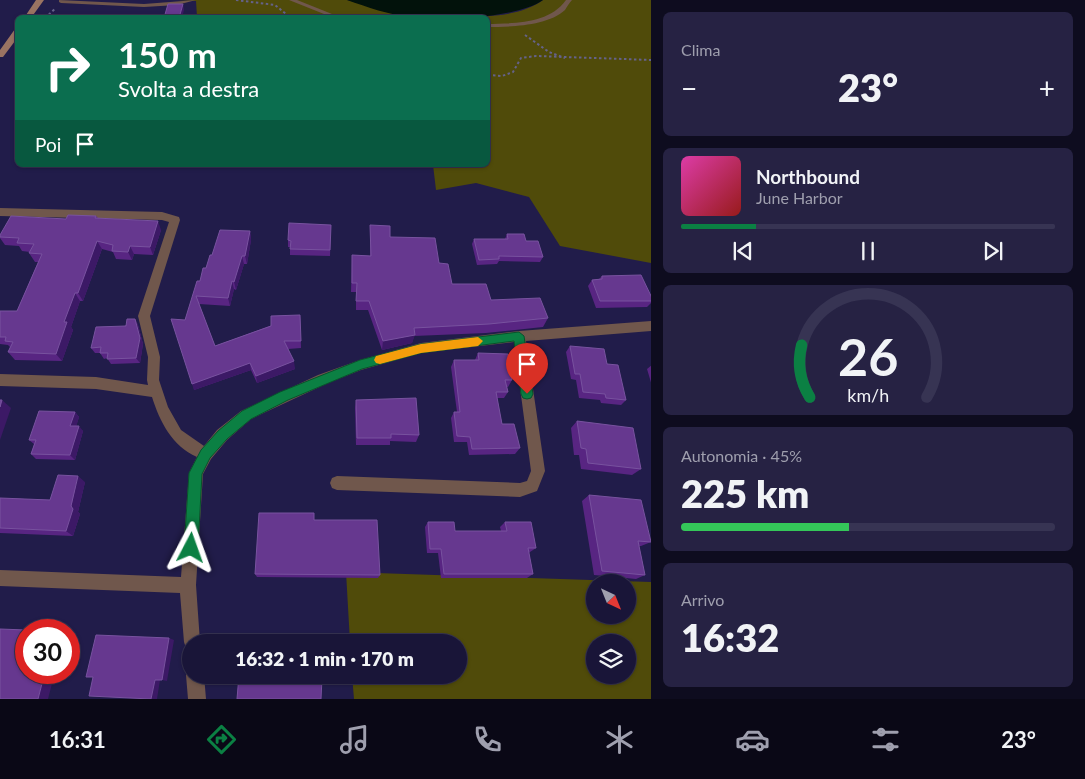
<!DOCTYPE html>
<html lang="it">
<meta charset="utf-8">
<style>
:root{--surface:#191538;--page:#262243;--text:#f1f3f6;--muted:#9f9fae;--line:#373453;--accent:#0b8043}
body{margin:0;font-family:Lato,sans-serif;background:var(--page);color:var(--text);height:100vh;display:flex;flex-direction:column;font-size:19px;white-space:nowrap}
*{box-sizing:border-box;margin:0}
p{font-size:16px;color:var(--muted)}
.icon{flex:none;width:28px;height:28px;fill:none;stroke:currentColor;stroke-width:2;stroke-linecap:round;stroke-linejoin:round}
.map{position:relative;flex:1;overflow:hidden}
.side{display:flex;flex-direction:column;gap:12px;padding:12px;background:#0e0c1f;width:434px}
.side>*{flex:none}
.banner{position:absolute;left:15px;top:15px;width:475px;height:152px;border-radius:8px;box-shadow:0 1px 4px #0004,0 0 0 1px var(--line);background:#0b6e4f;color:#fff;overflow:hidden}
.needle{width:32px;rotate:137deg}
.buttons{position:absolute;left:586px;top:574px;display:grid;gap:10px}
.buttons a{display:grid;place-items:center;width:50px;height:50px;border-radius:50%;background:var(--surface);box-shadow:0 1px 4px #0004,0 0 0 1px var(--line);font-size:25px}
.speed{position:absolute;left:15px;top:619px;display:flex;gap:10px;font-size:25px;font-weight:700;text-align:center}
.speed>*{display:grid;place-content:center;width:65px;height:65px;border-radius:50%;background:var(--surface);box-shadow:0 1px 4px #0004,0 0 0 1px var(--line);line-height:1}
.speed .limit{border:8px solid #d22;background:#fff;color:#111}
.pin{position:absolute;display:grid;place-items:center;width:42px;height:42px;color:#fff;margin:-51px -21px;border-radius:50% 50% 50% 0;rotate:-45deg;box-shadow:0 0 5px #0007}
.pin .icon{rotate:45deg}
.me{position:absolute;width:55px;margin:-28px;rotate:4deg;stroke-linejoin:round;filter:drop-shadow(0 0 4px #0008)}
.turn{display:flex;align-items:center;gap:18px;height:105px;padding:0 20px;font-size:22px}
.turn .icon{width:65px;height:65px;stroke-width:2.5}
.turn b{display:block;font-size:35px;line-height:42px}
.then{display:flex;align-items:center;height:48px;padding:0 20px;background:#0003;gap:10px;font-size:19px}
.big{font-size:38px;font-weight:800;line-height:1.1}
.side .tile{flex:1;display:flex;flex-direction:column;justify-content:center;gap:8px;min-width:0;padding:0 18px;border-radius:8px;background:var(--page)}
.side .dial{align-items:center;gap:0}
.dial svg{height:130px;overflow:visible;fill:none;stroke:var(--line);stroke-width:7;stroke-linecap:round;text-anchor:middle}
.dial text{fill:var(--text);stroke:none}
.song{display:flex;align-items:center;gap:15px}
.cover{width:60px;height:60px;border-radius:8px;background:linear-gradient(135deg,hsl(320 70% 55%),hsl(0 70% 35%))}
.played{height:5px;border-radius:2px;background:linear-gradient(90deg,var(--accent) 20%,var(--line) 20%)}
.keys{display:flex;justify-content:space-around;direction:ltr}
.heat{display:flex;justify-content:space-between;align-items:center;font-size:28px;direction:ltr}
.charge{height:8px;border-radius:4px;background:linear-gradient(90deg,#34c759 45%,var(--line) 0)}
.trip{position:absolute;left:182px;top:634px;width:285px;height:50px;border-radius:25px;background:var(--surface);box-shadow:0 1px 4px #0004,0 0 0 1px var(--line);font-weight:800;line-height:50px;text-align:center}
.tab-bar{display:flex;height:80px;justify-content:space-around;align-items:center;background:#0a0816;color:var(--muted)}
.tab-bar .icon{width:35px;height:35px}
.tab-bar .on{color:var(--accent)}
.tab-bar b{font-size:22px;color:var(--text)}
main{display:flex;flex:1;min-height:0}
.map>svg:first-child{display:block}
.green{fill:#504b0a;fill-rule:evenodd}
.water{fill:#02120b}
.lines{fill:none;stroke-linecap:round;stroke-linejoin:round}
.path{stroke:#65628a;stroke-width:2;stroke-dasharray:2.5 2.5;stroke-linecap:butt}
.service{fill:#70574c;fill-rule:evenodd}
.minor{fill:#70574c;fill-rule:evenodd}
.secondary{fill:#9a7362;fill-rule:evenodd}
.wall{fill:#582582}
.shaded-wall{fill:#3c1966}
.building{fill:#66388f;stroke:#78529f}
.route{fill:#0b8043;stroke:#07532c}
.slow{fill:#f59e0b}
</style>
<main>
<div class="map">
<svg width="652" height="699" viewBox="0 0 652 699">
<rect width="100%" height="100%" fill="#211c4a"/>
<path class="green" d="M178 0H347L411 17H197L196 1Z
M543 0H651V263L560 246 529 197 476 183 436 190 433 165H488V18L454 17C484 16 518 18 543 0Z
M346 572 651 582V699H354L352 675H459V642H350ZM595 582H628V615H595ZM595 642H628V675H595Z"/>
<path class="water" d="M347 0H543C518 18 442 21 411 17 389 15 367 7 347 0Z"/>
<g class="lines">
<path class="path" d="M236 0 275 5 291 18
M45 18 56 8
M525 35 549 52 565 58
M488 75 502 76 513 72 521 58 536 56 652 60"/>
<path class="service" d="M59 0 144 4 196 0 177 5 144 7 61 3 59 2Z
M289 0H297L342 18H334Z
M566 0H572C569 3 567 7 565 10 548 26 510 27 488 27V24C515 23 549 24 566 0Z"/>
<path class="minor" d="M0 208 162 212 179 217 180 220 150 316 160 357 159 380 168 407 181 430 204 446 217 430 241 411 318 375 360 360 421 343 519 331 652 321V331L526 341 545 471 537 491 520 497 337 490 332 488 330 483 332 478 337 476 520 483 527 481 531 471 514 342 421 353 361 370 328 383 251 419 227 440 211 459 203 474 196 585 200 642H191V650L186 648 184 642 180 593 0 586V570L181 577 189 473 197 457C172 446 160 422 152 397L96 389 0 386V374L96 377 148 385 147 380 148 357 138 316 169 222 162 220 0 216Z
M191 668V675H204L206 699H188L186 675Z"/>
<path class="secondary" d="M36 0H44L31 18H24Z
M15 29H18V37L3 57H0V50Z"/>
</g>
<path class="wall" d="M96 216 98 218 161 230 153 255 134 254 132 260 116 259 113 252 102 249 83 301H80L71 327 73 330 62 361 15 360 8 352 10 347 8 345 0 344V311H17L38 262H35L29 253 30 252 22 251 19 246 5 245 0 238V235L66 219Z
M331 225 330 256 290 255V247H288V240Z
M370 225 390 237 439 263 452 284 491 300 548 318 543 327 486 333 414 336 412 343 382 350 368 310H356V292H351L352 255 370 256Z
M250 231 251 240 247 264H244L236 290 234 289 230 306 199 304 215 346 300 315 301 348 288 349 295 369 257 383 251 370 194 390 185 320 200 281 212 255Z
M507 234 526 241 543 257 540 262 499 261 497 264 477 265 472 244 474 239H505Z
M602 276 652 298V302L647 307 596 308 588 286 592 280 599 279Z
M135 319 138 325 143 344 140 363 111 364 107 358 104 359 100 353H95L91 348Z
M570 346 607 364 626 400 621 405 601 403 600 400 579 398 576 380 571 379 566 352Z
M478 353 512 380 508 387H507L508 392 504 398H497L502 424 520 448 515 454 469 455 467 442H454L451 418 454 412H457L451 367 454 360H475Z
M652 365V386L647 369Z
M356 400 419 435 416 442 390 441V445H356L355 408Z
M75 412 79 417 76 426 83 431 75 460 36 459 31 454 34 444 29 440Z
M577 421 641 469 632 475 581 469 579 455H574L571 428Z
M85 482 78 512 80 514 73 536 0 533V498L50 500Z
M589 495 651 542 641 546H639L645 575 636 579 594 575 582 501Z
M314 520 380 575 378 578 257 577 255 574Z
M428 522 455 531H501L500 527 505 522 536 548 530 552 529 553 533 574 527 578H441L438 553H427L425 527Z"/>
<path class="shaded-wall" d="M183 4 184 10 182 18H179Z
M158 221 161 230 153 255 150 247Z
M250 231 251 240 247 264 245 256Z
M97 241 102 249 83 301 78 293Z
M130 246 134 254 132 260 128 252Z
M242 256 244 264 236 290 234 282Z
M232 281 234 289 230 306 228 298Z
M75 293 80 301 71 327 73 330 62 361 56 354 64 322Z
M135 319 138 325 143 344 140 363 136 358Z
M415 335 412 343 382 350 383 341Z
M294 361 295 369 257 383 256 376Z
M250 363 251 370 194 390 192 384Z
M2 400 11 408 0 440V407Z
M75 412 79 417 75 431 70 426Z
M79 426 83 431 75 460 70 455Z
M78 476 85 482 78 512 80 514 73 536 66 531Z
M169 638 174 640 167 681 162 680Z
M45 672H55L48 699H38Z
M155 680H160L157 699H151Z"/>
<path class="building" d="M168 4H183L179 18H164Z
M68 215 96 216 95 218 158 221 150 247 130 246 128 252 112 251 113 245 97 241 78 293H75L64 322H67L56 354 8 352 13 342 5 341 6 337H0V311H17L42 254 29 253 34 244 17 243 19 238 0 237V235L11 216 66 219Z
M289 223 331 225 330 250 290 249 291 241 288 240Z
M370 225 390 226V237L435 238 439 263 448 264 452 284H486L491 300 540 298 548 318 489 324 414 328 415 335 383 341 369 301H356L357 283H352V255L371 256Z
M220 230 250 231 245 256H242L234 282 232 281 228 298 196 296 215 346 271 326V316L300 315 301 341H284L294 361 256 376 250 363 192 384 171 319 185 320 197 281H200L203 268H206L210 255H212Z
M507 234H524L526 241H538L543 257 499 256V259L479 260 474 239H508Z
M641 275 652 298V301H600L592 280 602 279V276Z
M127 319H135L140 338 136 358 107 359 108 353H100L101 347 91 348 96 327 126 326Z
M570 346 604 349 607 364 618 365 626 400 606 398 605 394 583 392 580 374H575Z
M478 353 508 354 512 380H505L508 392H496L502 424H514L520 448 472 449 470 437 457 436 454 412H460L454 360H479Z
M416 398 419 435 391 434V438H357L356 400Z
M0 400H2L0 407Z
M39 411 75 412 70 426H79L70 455 31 454 36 440H29Z
M577 421 633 428 641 469 588 463 586 449 581 448Z
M58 475 78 476 71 506 73 509 66 531 0 528V498L50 500Z
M589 495 641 500 651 542 638 541 645 575 602 571Z
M259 513H314V520H377L380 575 255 574Z
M428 522H454L455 531H507L505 522H531L536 548H528L533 574H444L441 549H430Z
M0 629 26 630V672H45L38 699H0Z
M96 635 169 638 162 680H155L151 699 89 696 93 677H86Z
M239 675 322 678 321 699H237Z"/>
<path class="route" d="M519 332 524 336 533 394 531 398 527 399 523 398 521 394 514 341 421 353 362 369 288 400 251 419 227 439 210 458 202 474 198 548 196 553 191 555 186 553 184 548 189 473 201 450 218 431 242 411 280 392 360 360 421 344Z"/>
<path class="slow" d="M478 337 483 341 478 346 421 353 380 364 376 363 374 360 376 356 380 355 421 344Z"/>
</svg>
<div class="buttons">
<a><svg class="needle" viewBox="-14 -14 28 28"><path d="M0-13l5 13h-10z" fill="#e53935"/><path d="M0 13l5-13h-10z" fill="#9f9fae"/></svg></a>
<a><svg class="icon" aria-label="layers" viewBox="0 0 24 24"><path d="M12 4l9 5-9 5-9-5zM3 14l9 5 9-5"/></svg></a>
</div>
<div class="speed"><div class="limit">30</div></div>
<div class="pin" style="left:527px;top:394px;background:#d93025"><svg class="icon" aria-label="arrive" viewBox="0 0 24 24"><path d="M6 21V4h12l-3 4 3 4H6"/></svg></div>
<svg class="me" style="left:191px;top:548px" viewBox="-20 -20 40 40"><path d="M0-17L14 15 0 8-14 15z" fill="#0b8043" stroke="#fff" stroke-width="4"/></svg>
<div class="trip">16:32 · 1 min · 170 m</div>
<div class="banner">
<div class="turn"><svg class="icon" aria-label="right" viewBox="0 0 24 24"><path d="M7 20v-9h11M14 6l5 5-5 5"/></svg><div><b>150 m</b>Svolta a destra</div></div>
<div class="then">Poi<svg class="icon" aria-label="arrive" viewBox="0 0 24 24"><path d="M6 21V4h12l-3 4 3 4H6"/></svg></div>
</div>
</div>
<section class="side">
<div class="tile"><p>Clima</p>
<div class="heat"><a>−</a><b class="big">23°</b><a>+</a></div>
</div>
<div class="tile">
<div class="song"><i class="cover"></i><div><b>Northbound</b><p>June Harbor</p></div></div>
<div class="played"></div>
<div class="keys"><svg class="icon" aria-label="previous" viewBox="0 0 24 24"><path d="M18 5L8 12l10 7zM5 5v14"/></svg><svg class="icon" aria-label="pause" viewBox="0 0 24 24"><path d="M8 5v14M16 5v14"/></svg><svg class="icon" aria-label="next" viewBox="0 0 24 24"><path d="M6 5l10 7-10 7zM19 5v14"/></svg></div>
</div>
<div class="tile dial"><svg viewBox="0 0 100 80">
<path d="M14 69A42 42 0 1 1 86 69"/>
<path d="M14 69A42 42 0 0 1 9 37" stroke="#0b8043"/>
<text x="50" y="56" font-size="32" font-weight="700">26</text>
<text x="50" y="72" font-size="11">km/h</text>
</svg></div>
<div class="tile"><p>Autonomia · 45%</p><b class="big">225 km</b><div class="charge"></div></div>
<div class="tile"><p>Arrivo</p><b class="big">16:32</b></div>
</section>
</main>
<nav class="tab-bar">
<b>16:31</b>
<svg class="icon on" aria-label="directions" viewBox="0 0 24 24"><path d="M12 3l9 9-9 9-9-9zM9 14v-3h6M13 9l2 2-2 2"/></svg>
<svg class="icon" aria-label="music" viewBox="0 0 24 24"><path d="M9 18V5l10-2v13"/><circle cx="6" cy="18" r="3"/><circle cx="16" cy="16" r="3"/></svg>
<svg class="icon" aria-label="phone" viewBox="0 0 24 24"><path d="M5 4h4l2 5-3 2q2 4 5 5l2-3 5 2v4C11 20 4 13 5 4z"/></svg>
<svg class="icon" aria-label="climate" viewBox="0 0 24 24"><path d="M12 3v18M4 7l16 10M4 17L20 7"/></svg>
<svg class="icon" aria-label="car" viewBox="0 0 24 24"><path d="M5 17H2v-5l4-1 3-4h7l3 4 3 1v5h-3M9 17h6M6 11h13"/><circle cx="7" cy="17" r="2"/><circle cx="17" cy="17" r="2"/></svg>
<svg class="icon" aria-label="filters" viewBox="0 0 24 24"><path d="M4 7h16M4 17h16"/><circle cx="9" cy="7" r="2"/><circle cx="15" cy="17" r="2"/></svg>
<b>23°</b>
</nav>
